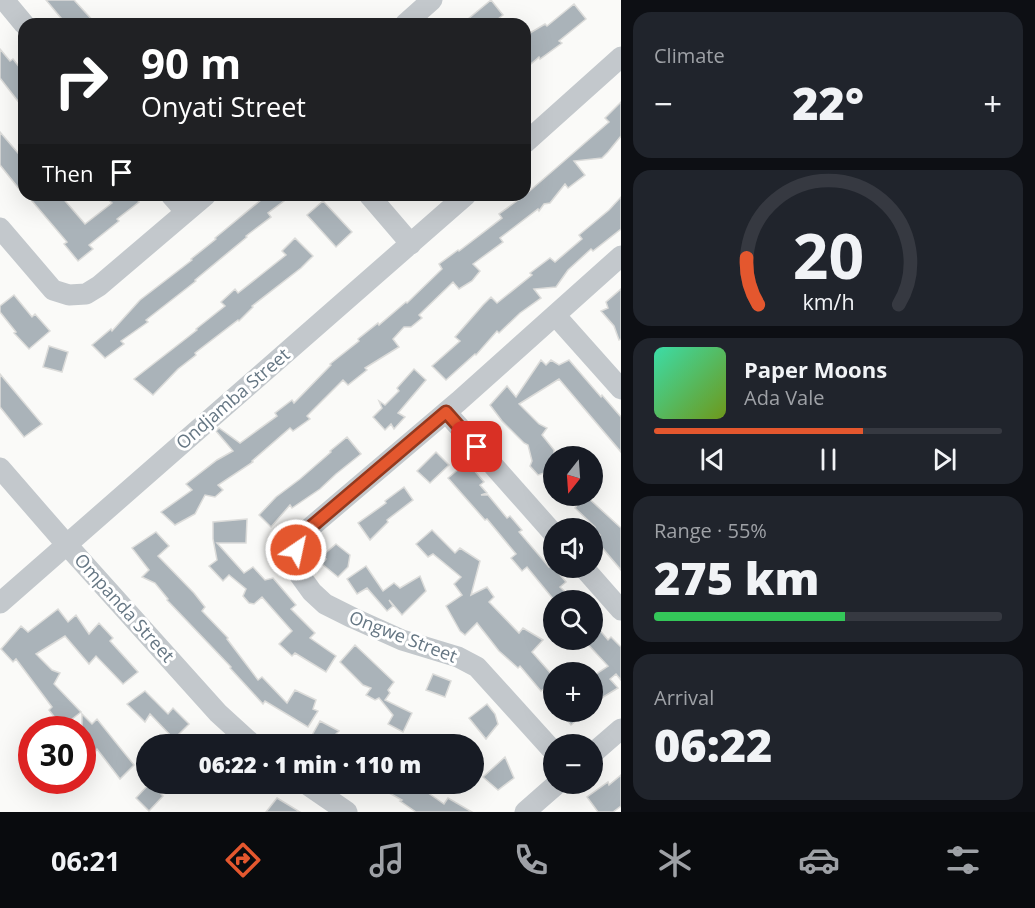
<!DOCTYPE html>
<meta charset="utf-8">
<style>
:root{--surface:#171b24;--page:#20242c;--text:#f1f3f6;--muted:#9ea1a6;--line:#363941;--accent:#e4572e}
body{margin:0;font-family:"Open Sans",sans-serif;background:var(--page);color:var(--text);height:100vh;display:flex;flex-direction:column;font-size:22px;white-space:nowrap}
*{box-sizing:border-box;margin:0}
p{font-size:20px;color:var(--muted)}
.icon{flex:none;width:33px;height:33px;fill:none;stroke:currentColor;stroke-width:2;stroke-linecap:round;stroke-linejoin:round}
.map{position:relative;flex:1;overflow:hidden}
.details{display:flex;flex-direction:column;gap:12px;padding:12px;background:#0d0f14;width:414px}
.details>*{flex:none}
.guide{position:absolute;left:18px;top:18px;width:513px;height:183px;border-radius:18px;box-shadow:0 6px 24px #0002;background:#202124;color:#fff;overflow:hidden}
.needle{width:39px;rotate:197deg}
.tools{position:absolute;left:543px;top:446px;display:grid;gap:12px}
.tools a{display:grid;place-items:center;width:60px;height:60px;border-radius:50%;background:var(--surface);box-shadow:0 6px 24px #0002;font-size:30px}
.speed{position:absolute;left:18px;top:716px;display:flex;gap:12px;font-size:30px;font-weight:700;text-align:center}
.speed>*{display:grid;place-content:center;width:78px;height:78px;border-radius:50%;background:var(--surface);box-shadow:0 6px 24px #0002;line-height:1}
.speed .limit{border:9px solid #d22;background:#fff;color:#111}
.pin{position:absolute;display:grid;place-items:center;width:51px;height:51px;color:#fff;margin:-26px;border-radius:12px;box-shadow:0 3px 9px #0006}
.me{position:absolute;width:66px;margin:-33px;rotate:34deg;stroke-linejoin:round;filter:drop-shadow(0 0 4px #0008)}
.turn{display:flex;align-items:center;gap:21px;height:126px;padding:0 24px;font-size:27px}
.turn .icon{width:78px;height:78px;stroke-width:2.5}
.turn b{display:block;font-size:42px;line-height:51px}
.then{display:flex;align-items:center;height:57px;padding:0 24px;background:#0003;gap:12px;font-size:22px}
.big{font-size:45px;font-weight:800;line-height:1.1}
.details .card{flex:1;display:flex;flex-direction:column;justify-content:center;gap:9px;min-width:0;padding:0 21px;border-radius:18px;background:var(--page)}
.details .dial{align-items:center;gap:0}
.dial svg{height:156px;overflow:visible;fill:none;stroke:var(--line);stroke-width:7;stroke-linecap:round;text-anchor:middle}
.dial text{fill:var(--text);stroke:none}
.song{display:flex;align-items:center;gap:18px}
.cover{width:72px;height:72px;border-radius:9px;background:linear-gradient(135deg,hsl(160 70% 55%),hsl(80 70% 35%))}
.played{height:6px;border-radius:3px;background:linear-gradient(90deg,var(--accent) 60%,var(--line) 60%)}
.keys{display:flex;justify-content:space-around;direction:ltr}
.heat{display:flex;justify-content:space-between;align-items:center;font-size:33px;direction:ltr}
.charge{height:9px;border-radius:4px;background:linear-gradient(90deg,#34c759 55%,var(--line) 0)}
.trip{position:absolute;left:136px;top:734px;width:348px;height:60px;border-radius:30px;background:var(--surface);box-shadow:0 6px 24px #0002;font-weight:800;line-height:60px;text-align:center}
.tab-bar{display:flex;height:96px;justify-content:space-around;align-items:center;background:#090b0e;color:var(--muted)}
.tab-bar .icon{width:42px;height:42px}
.tab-bar .active{color:var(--accent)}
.tab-bar b{font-size:27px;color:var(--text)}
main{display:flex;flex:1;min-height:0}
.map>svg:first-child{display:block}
.building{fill:#aab3b9;stroke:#dcdcda;stroke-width:1.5}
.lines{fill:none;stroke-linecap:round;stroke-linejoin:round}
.minor{stroke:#c3c8cc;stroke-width:21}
.route-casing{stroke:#94391e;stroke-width:15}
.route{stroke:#e4572e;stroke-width:10}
.labels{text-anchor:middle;stroke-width:6;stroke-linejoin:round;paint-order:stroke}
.street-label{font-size:18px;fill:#657683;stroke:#fff}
</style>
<main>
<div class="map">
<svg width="621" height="812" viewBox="0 0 621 812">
<rect width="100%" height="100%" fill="#fafaf8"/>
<path class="building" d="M46 0H74L96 24H66Z
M491 0 503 15 492 24H462Z
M574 4 586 19 559 41 562 43 540 59 539 57 525 69V36L545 24 547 26Z
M0 49 10 61 13 59 24 73V109L0 78Z
M621 102V136L608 152 602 158 574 161 585 175 568 188 565 184 550 203 544 204 539 211 538 209 500 238 503 242 473 264 480 271 472 281 459 289 453 282 419 315 422 318 411 327H404L393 339 399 347 365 368 367 370 348 385 343 380 307 416 310 419 293 431 290 428 252 461 253 462 218 485 223 490 215 497 205 495 195 514 175 525 161 512 192 490 186 484 217 460 233 451 216 431 219 428 240 443 277 416 275 413 292 400 294 403 331 365 330 364 359 341 358 339 378 323 379 325 406 302 407 303 442 269 439 264 458 250 459 251 502 218 499 214 525 195 609 122 605 118Z
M0 132 24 160V195L0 165Z
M27 195H60L85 224 112 203 110 201 118 195H134L139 202 117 219 119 221 89 245 93 249 78 261 64 244 67 242Z
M267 195H292L268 213 271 217 246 236 247 237 195 280 196 281 146 320 148 322 121 341 124 344 105 358 92 345 111 329 112 331 140 300 192 260 191 259 216 239 215 238Z
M621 197V229L593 251 591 249 568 270 556 287 534 289 541 298 520 313 499 333 497 331 476 355 475 354 446 380 432 366 460 341 455 337 483 305 491 297 497 303 532 275 530 273 550 258 555 262 582 239 579 235 609 210Z
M323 201 352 232 336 247 307 215Z
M295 238 313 256 301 268 252 306 253 307 239 321 238 320 195 353 196 355 178 369 153 395 134 379 197 330 196 329 225 306 221 302 235 289 238 293 286 255 282 251Z
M621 289V339L619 340 614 326 601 311 608 308 606 302Z
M14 295 32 317 35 314 50 331 29 349 14 333 16 332 0 312V306Z
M49 346 68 352 62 372 43 367Z
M541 360 546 365 551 360 559 365 569 360 601 397 602 395 621 417V452L559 379 519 404 539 424 547 428 542 435 554 450V470L538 475 530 466 532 461 528 445 524 443 502 421 490 405 507 386 516 397Z
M414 369 426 380 398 413 405 417 394 429 391 424 385 430 373 417 382 408 379 401 385 405 399 391 397 388Z
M0 374 42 424 24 437 0 407Z
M347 437 361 454 336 474 320 489 292 508 290 505 271 527 259 515 276 497 300 479 331 452 330 451Z
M436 452 449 465 430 483 417 471Z
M467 462 484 482 480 485 487 493 481 495H488L507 518 510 516 522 530 519 532 549 567 552 565 566 582 560 587 574 600H554L527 567 522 571 511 558 516 554 487 519 485 520 448 478Z
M404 487 413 500 387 520 388 522 370 540 358 523 386 503 385 501Z
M566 495H585L621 528V570L594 538 600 535 593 528 595 527 575 508 577 505Z
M247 519 246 543H217L244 573 253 567 265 580 273 578 296 605 291 609 315 633 310 638 336 656 326 672 295 653 292 656 279 644 292 631 262 597 254 604 249 603 243 596 246 589 229 575 223 581 209 566 217 560 213 539V522Z
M432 530 455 553 460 548 480 561 471 595 487 587 494 597 489 602 519 633 523 628 543 640 532 652 554 677V702L544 689 541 691 520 666 518 668 499 651 477 623 465 635 460 631 446 606 462 595 454 584 461 577 433 554 428 557 416 544Z
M156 532 169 546 158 556 194 593 205 607 202 611 228 638 227 639 258 680 262 677 287 703 295 690 316 700 313 709 318 711 308 727 265 701 263 704 230 668 231 667 167 600 168 599 155 583 142 577 149 570 132 548Z
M336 544 350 555 348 567 338 577 322 564 326 559 322 556Z
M366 566 383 591 394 583 400 588 420 576 426 591 402 615 389 600 393 606 387 611 367 588 357 594 347 579Z
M58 609 68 622 76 615 89 634 99 623 113 638 110 641 138 672 123 684 96 656 89 664 65 636 36 654 52 670 60 673 54 684 81 712 62 727 49 710 52 707 16 659 13 662 1 649 21 626 28 632Z
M592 621 608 640 611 637 621 647V680L616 674 610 679 618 688 592 704V677L608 666 583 639H592Z
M355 645 394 682 388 690 390 693 385 700 412 713 403 732 388 724 393 715 379 698 375 700 366 695 371 688 363 685 340 662Z
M433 674 451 681 445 697 426 690Z
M145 691 168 714 173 708 189 724 174 739 150 714 145 722 127 704Z
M487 704 495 714 498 724 486 739 469 718Z
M560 711H587L571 725Z
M82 714 92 724 97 719 134 765 120 779 97 749 95 752 82 738Z
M320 721 339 731 326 744H318L311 737Z
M505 757 514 778 498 790 483 777Z
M621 775V806L613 812H598L587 797 608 782 609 785Z
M150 783 163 796 149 811 136 798Z
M371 783H414L444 804 448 798 472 812H416L400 801 402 800Z
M277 798 300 812H266Z"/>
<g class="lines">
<path class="minor" d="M4 0 24 24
M405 24 432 0
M525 143 621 57
M171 195 186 212
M369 195 411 244
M0 228 53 290 69 295 86 294 99 286 206 195
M555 315 621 389
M446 412 554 534
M0 468 67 545 218 713 252 744
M583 567 621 610
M0 603 466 195
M554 752 477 667 458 657 402 640 353 618 325 604 312 592 299 574 295 563 296 550 299 540 305 532 459 401 621 256
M592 754 621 729
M305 783 347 812
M525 812 558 783"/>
</g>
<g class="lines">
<g class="route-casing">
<path id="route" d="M296 550 299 540 305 532 446 412 477 447"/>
</g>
<use href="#route" class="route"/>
</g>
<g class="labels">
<g class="street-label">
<text transform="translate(233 399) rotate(-41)" y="6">Ondjamba Street</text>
<text transform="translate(124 608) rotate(48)" y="6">Ompanda Street</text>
<text transform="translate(403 637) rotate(21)" y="6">Ongwe Street</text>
</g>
</g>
</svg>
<div class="tools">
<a><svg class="needle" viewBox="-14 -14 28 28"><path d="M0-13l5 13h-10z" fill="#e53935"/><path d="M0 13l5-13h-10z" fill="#9ea1a6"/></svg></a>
<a><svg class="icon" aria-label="sound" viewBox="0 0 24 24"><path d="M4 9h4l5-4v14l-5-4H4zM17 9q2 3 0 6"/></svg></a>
<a><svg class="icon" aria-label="search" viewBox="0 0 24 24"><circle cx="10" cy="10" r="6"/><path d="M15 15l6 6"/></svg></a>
<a>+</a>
<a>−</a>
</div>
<div class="speed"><div class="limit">30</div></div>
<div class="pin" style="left:477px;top:447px;background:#d93025"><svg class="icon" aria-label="arrive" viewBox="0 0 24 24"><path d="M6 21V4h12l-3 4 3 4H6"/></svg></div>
<svg class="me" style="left:296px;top:550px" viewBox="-20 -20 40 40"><circle r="17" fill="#e4572e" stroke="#fff" stroke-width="3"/><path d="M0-11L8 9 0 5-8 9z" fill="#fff"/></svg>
<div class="trip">06:22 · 1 min · 110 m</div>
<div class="guide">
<div class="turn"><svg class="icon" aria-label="right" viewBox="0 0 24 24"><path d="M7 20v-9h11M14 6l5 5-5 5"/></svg><div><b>90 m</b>Onyati Street</div></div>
<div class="then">Then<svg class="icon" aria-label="arrive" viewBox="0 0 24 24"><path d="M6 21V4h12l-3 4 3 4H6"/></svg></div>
</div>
</div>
<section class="details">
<div class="card"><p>Climate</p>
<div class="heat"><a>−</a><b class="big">22°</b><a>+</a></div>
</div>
<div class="card dial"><svg viewBox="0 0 100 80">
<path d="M14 69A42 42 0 1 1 86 69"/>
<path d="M14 69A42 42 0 0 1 8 45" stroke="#e4572e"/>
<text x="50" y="56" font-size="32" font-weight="700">20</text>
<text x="50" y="72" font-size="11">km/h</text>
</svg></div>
<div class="card">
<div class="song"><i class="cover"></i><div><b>Paper Moons</b><p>Ada Vale</p></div></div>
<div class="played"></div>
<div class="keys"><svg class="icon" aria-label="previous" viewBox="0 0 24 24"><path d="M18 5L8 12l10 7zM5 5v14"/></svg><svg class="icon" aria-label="pause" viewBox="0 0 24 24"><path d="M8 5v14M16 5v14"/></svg><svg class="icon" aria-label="next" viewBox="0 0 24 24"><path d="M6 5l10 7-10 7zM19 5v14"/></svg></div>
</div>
<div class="card"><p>Range · 55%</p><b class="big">275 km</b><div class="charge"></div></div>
<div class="card"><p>Arrival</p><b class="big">06:22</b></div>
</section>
</main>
<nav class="tab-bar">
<b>06:21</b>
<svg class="icon active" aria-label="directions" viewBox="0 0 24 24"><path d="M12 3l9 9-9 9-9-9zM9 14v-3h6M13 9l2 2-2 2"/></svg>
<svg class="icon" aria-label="music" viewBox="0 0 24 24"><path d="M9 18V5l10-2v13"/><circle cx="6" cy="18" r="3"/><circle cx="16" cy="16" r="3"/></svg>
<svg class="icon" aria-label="phone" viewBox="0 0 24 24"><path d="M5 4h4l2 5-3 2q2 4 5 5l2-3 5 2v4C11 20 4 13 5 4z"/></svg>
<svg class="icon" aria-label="climate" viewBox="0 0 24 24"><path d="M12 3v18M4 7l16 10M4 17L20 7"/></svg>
<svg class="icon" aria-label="car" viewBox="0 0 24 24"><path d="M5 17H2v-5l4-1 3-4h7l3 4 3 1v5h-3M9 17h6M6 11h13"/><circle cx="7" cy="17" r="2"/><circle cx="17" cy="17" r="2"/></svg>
<svg class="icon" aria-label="filters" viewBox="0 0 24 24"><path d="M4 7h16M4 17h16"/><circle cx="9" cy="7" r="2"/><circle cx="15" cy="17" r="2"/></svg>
</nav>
